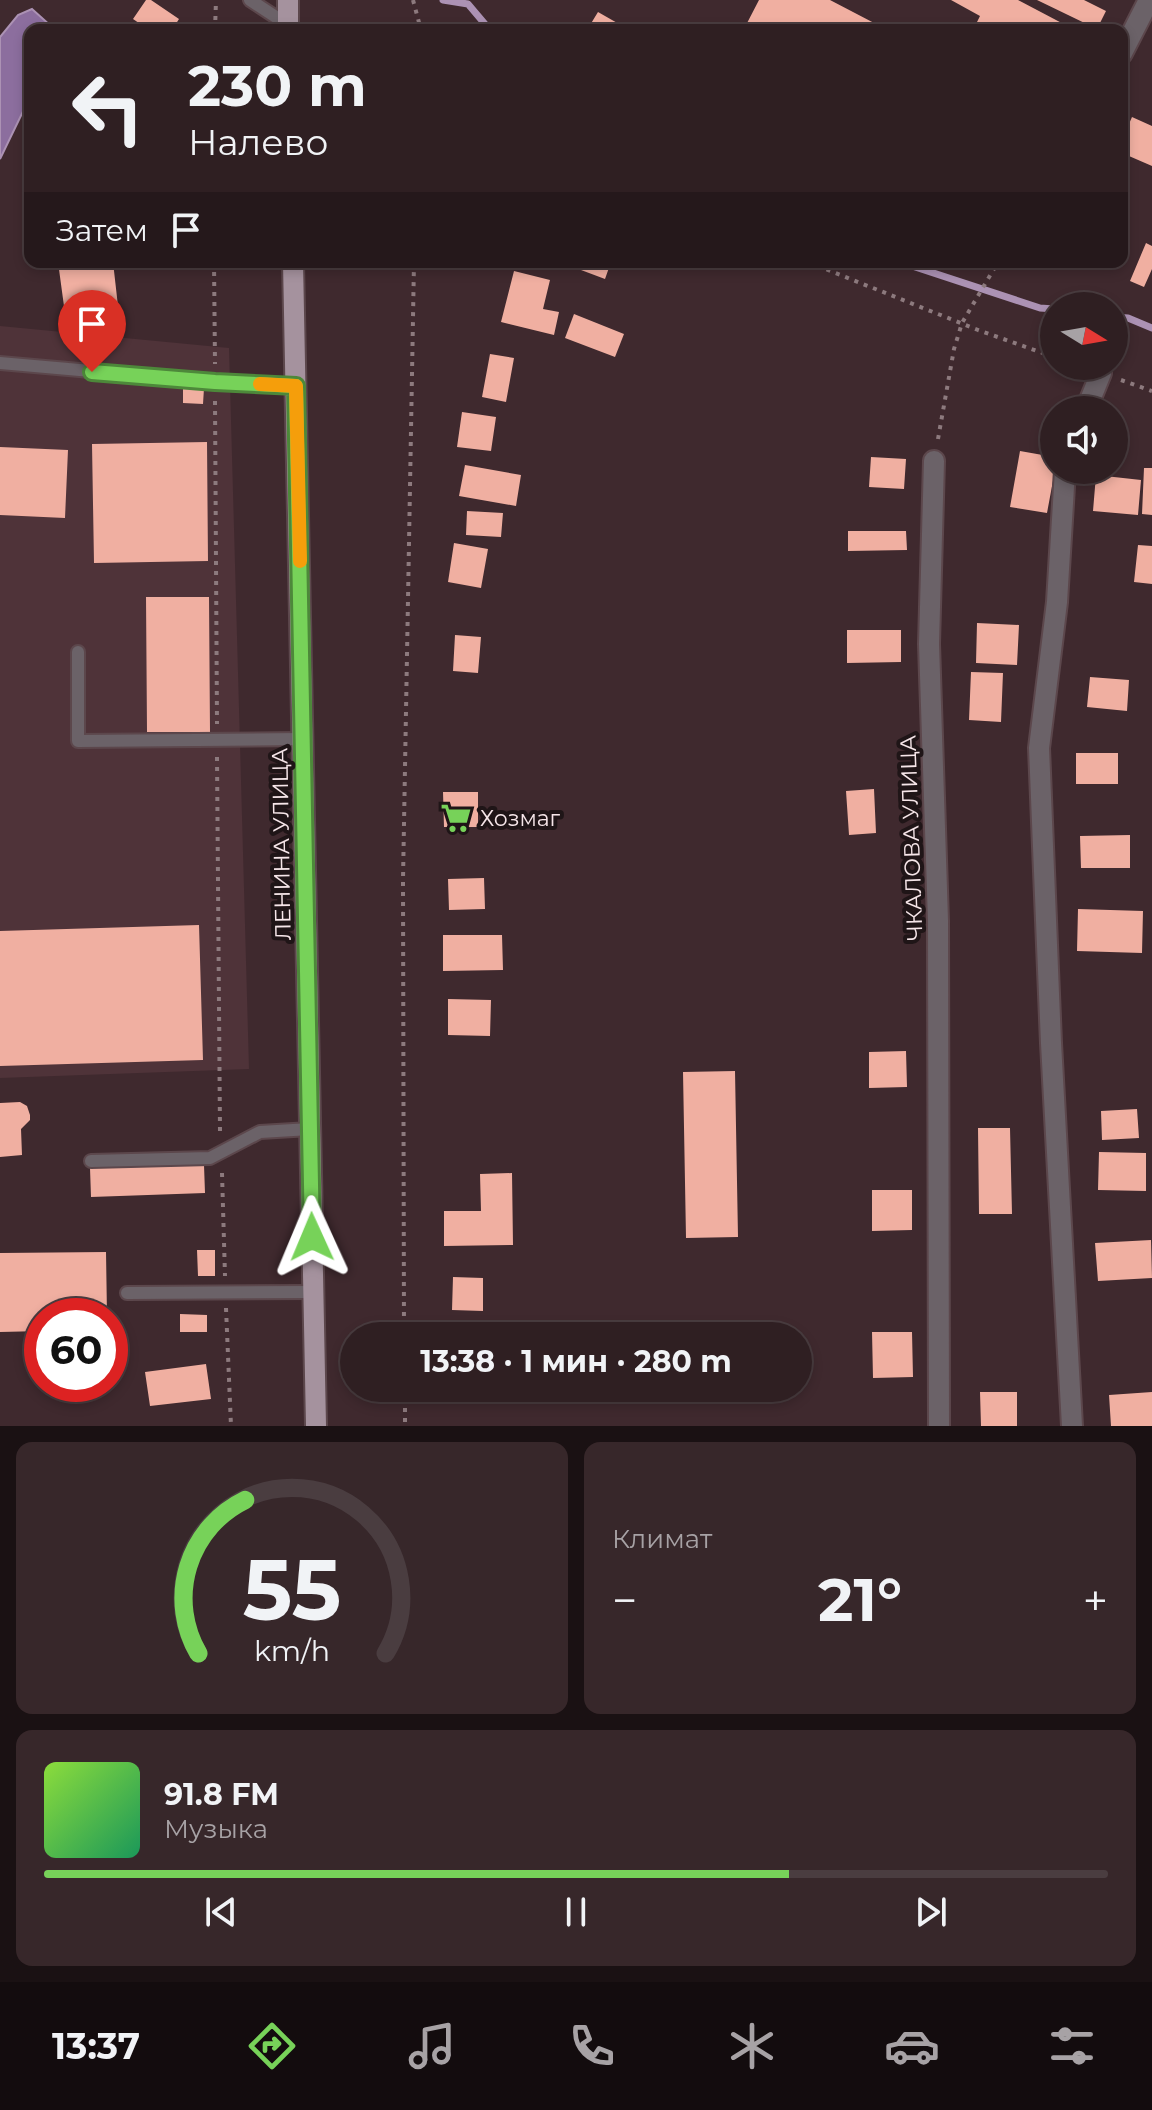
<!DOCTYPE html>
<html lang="ru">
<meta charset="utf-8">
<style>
:root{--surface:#2f1f22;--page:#37272a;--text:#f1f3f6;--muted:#a7a2a5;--line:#4a3d40;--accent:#77d259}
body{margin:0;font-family:Montserrat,sans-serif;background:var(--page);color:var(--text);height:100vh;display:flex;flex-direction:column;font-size:30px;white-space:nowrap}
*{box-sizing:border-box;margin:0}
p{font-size:26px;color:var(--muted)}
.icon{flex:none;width:44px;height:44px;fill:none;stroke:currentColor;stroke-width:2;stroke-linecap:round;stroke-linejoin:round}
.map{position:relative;height:1426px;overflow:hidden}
.details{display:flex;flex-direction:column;gap:16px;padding:16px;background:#1a1113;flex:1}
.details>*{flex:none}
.top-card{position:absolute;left:24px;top:24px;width:1104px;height:244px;border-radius:16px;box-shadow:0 4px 12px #0003,0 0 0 2px var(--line);background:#2f1f22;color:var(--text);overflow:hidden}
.needle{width:52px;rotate:101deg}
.buttons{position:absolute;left:1040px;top:292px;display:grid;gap:16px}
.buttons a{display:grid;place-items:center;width:88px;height:88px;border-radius:50%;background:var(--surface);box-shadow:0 4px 12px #0003,0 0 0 2px var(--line);font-size:40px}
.speed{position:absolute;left:24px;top:1298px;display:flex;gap:16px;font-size:40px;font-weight:700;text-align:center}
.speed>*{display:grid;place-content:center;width:104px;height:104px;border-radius:50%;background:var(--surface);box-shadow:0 4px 12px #0003,0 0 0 2px var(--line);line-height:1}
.speed .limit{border:12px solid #d22;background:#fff;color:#111}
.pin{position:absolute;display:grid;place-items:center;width:68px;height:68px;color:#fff;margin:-82px -34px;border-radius:50% 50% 50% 0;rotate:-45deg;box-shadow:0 0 8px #0007}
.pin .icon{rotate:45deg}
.me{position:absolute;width:88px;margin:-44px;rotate:359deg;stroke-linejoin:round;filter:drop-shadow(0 0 6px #0008)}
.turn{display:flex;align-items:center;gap:28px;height:168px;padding:0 32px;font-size:36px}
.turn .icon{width:104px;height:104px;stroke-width:2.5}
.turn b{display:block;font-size:56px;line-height:68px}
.then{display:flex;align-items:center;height:76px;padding:0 32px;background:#0003;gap:16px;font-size:30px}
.big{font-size:60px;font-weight:700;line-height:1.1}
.details .tile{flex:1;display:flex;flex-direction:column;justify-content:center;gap:12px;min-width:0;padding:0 28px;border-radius:16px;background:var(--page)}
.details .dial{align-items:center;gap:0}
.dial svg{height:208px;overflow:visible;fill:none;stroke:var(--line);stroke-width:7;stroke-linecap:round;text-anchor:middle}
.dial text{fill:var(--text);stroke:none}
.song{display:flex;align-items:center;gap:24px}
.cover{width:96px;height:96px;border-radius:12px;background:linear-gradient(135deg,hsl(90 70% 55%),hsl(150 70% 35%))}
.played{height:8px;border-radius:4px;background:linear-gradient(90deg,var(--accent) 70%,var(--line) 70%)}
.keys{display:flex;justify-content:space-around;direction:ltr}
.heat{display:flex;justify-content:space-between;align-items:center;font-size:44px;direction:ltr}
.details .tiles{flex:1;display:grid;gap:16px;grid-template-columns:1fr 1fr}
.tile:last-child{grid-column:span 2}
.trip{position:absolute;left:340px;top:1322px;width:472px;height:80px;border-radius:40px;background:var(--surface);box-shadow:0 4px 12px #0003,0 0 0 2px var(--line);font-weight:700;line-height:80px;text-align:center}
.tab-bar{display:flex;height:128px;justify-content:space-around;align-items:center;background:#130c0e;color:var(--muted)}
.tab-bar .icon{width:56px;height:56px}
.tab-bar .active{color:var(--accent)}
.tab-bar b{font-size:36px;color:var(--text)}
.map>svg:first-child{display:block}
.built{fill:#4f3339}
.water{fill:#8c6e9e;stroke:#ac92b4;stroke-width:2}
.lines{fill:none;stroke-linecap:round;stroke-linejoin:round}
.stream{stroke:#ac92b4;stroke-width:7}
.building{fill:#f0afa1}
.lane-casing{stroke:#5c474c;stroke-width:16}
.street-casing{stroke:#5c474c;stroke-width:24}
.primary-casing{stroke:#5c474c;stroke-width:24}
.path{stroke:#8d7a7e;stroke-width:4;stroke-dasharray:4 6;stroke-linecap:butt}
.lane{stroke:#6b6268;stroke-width:12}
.street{stroke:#6b6268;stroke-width:20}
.primary{stroke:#a5929e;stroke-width:20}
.route-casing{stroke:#4d883a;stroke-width:20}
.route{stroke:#77d259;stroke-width:14}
.slow{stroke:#f59e0b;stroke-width:14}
.labels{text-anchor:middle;stroke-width:8;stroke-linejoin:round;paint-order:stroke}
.poi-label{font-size:22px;fill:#f6e6e9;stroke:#1f1517;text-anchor:start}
.street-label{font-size:22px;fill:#f6e6e9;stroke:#1f1517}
</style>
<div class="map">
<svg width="1152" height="1426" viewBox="0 0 1152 1426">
<rect width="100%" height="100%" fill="#3f292e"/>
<path class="built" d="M0 326 229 348 249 1069 0 1078Z"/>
<path class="water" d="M32 9 51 26 50 30H30V97L0 159V37L18 15Z"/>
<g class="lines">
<path class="stream" d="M443 0 468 4 490 30
M900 262 1040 308 1054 309
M1114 317 1128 318 1152 328"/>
</g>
<path class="building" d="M146 0H151L179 19 172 30H149L133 19Z
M759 0H830L876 24 873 30H751L745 27Z
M951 0H1018L1075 30H973L980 16Z
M1037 0H1084L1106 11 1097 29Z
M598 12 626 28 625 30H587Z
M1132 117 1152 126V166L1122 153V140Z
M1146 243 1152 246V269L1144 287 1130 281Z
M58 262H113L119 315 66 321Z
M365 262H411V268H365Z
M565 262H611L605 279 565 264Z
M514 271 550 280 543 309 559 312 554 335 501 322Z
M574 314 624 334 615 357 565 338Z
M490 354 514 358 506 402 482 397Z
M183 387 204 388 203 404 183 403Z
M462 412 496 417 491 451 457 447Z
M207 442 208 561 94 563 92 444Z
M0 447 68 450 65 518 0 515Z
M1020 451 1054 457 1055 470 1047 513 1010 507Z
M871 457 906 459 904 489 869 487Z
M465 465 521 475 516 506 459 496Z
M1144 468H1152V515L1142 514Z
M1096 475 1141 480 1138 515 1093 511Z
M467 511 503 513 501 537 466 535Z
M848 531H906L907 550 848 551Z
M454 543 488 549 481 588 448 582Z
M1138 545 1152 546V584L1134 582Z
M146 597H209L210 732H147Z
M977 623 1019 625 1017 665 976 663Z
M847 630H901V662L847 663Z
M455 635 481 637 478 673 453 671Z
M971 672 1003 673 1001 722 969 720Z
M1090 677 1129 680 1127 711 1087 707Z
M1076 753H1118V784H1076Z
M874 789 876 833 849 835 846 791Z
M443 792H478V827H444Z
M1130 835V868H1081L1080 836Z
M484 878 485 909 449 910 448 879Z
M1078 909 1143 911 1142 953 1077 951Z
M199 925 203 1060 0 1066V931Z
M443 935H502L503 970 443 971Z
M448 999 491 1000 490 1036 448 1035Z
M906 1051 907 1087 869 1088V1052Z
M735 1071 738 1237 686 1238 683 1072Z
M20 1102 27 1106 30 1115V1120L21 1129 22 1155 0 1157V1103Z
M1137 1109 1139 1138 1102 1140 1101 1111Z
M978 1128H1010L1012 1214H979Z
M1099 1152 1146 1153V1191L1098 1190Z
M204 1165 205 1193 91 1197 90 1168Z
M512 1173 513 1245 444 1246V1211H481L480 1174Z
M872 1190H912V1230L872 1231Z
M1151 1240 1152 1278 1098 1281 1095 1243Z
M197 1250H215V1276H198Z
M106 1252 107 1316H42V1331L0 1332V1253Z
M453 1277 483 1278V1311L452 1310Z
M180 1314 207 1315V1332H180Z
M473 1321 475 1336H448L447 1323Z
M872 1332H912L913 1377 873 1378Z
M206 1364 211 1399 150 1406 145 1372Z
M453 1388H502V1398H453Z
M980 1392H1017V1426H981Z
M1152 1392V1426H1111L1109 1395Z"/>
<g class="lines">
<g class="lane-casing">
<path id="lane" d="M250 0 288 25
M0 363 215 382 296 386
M78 652V741L303 739
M91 1161 210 1158 260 1132 310 1129
M127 1293 313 1292"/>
</g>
<g class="street-casing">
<path id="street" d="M1122 53 1149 0
M1086 410 1101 373
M934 461 929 644 938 921 939 1426
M1065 470 1057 602 1039 748 1051 1043 1072 1426"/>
</g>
<g class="primary-casing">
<path id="primary" d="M288 30V0
M293 262 316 1426"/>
</g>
<path class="path" d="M413 0 421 30
M215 30 216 0
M214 262 215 364
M808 262 978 330 1054 357
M1121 380 1152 391
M215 401 217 724
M938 439 954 349 962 323 998 262
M217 757 220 1132
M222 1173 225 1276
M226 1308 231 1426
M404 1336 403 880 414 262
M405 1388V1426"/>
<use href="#lane" class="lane"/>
<use href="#street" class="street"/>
<use href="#primary" class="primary"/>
</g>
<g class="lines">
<g class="route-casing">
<path id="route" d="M92 372 215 382 296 386 312 1237"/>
</g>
<use href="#route" class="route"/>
<path class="slow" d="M260 384 296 386 300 561"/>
</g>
<defs>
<g id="supermarket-bare" transform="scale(2.4)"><path d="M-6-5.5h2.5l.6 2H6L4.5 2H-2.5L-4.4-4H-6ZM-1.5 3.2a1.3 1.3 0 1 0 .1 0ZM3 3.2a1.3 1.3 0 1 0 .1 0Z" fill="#77d259" stroke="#1f1517" stroke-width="2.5" paint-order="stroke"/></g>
</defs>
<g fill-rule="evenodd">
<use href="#supermarket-bare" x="456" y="818"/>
</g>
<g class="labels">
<g class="poi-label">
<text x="480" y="826">Хозмаг</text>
</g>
<g class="street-label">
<text transform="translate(911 838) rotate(-92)" y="8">ЧКАЛОВА УЛИЦА</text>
<text transform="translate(281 844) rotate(-91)" y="8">ЛЕНИНА УЛИЦА</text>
</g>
</g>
</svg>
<div class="buttons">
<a><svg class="needle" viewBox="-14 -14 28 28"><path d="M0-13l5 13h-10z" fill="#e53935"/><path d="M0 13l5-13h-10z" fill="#a7a2a5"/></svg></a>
<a><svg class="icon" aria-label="sound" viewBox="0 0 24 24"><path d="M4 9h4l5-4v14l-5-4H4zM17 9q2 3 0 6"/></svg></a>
</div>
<div class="speed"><div class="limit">60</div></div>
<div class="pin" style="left:92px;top:372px;background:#d93025"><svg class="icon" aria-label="arrive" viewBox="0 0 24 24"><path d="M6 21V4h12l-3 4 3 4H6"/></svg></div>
<svg class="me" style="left:312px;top:1237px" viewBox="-20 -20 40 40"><path d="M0-17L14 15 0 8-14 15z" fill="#77d259" stroke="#fff" stroke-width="4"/></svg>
<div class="trip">13:38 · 1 мин · 280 m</div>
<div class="top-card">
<div class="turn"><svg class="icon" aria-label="left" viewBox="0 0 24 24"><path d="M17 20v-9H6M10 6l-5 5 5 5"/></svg><div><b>230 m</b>Налево</div></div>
<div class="then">Затем<svg class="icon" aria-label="arrive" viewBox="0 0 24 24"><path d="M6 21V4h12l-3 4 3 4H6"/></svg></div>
</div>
</div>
<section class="details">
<div class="tiles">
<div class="tile dial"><svg viewBox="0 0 100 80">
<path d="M14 69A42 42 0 1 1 86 69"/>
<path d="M14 69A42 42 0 0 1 32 10" stroke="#77d259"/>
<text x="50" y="56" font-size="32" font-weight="700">55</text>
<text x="50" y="72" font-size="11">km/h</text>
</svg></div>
<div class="tile"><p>Климат</p>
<div class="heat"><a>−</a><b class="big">21°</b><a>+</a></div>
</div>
<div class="tile">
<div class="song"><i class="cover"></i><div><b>91.8 FM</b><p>Музыка</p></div></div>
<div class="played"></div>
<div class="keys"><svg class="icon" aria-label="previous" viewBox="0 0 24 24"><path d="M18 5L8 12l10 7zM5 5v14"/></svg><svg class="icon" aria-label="pause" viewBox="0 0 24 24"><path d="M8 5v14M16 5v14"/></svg><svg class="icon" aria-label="next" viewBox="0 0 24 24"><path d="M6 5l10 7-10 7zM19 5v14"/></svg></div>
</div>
</div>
</section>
<nav class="tab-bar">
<b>13:37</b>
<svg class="icon active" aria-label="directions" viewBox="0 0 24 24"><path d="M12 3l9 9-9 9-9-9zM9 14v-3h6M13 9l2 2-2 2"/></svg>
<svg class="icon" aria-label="music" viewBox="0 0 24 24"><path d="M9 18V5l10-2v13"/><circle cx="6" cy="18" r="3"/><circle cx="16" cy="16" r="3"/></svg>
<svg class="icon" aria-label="phone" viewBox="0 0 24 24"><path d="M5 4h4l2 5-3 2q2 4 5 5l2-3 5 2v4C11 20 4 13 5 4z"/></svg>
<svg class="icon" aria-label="climate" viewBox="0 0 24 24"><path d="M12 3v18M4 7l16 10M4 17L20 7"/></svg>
<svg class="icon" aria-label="car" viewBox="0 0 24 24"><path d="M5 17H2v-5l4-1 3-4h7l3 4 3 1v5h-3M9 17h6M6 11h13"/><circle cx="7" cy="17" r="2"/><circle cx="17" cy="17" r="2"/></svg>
<svg class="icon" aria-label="filters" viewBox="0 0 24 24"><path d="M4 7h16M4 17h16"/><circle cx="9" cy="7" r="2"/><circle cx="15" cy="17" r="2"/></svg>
</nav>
